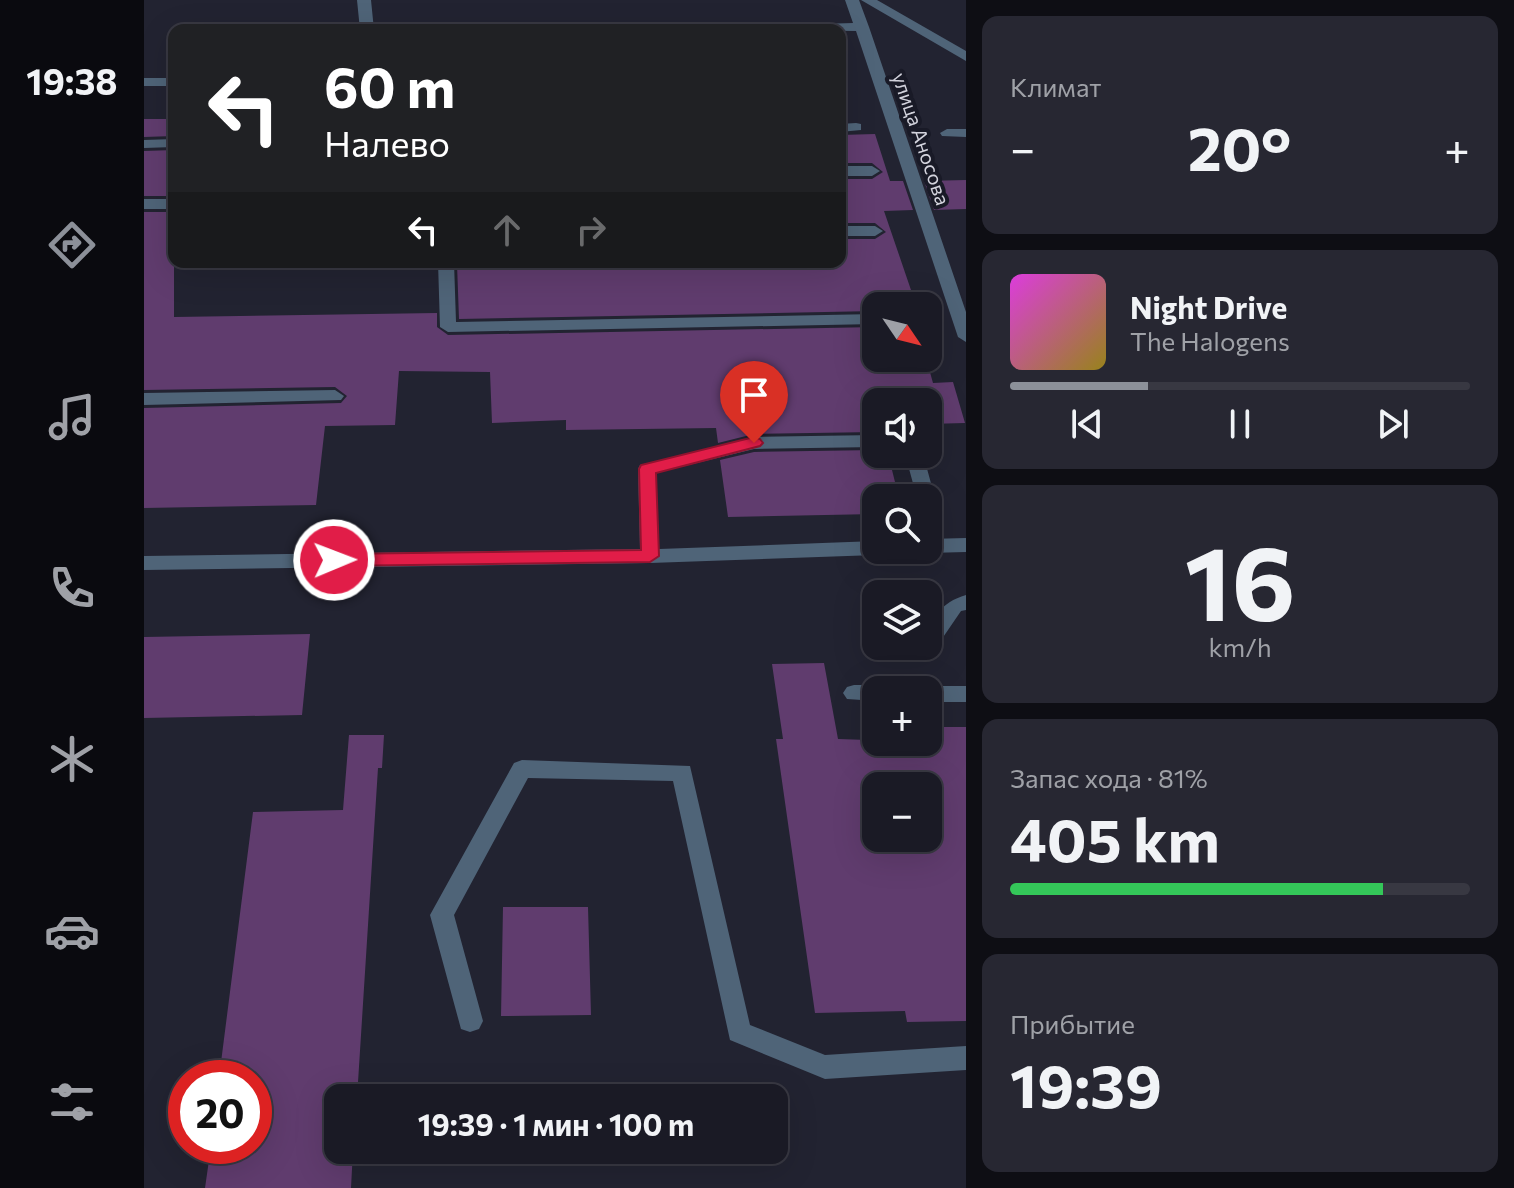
<!DOCTYPE html>
<html lang="ru">
<meta charset="utf-8">
<style>
:root{--surface:#1a1a25;--page:#272732;--text:#f1f3f6;--muted:#9fa1a7;--line:#383842;--accent:#8c9099}
body{margin:0;font-family:Commissioner,sans-serif;background:var(--page);color:var(--text);height:100vh;display:flex;flex-direction:column;font-size:30px;white-space:nowrap}
*{box-sizing:border-box;margin:0}
p{font-size:26px;color:var(--muted)}
.icon{flex:none;width:44px;height:44px;fill:none;stroke:currentColor;stroke-width:2;stroke-linecap:round;stroke-linejoin:round}
.map{position:relative;flex:1;overflow:hidden}
.drawer{display:flex;flex-direction:column;gap:16px;padding:16px;background:#0e0e14;width:548px}
.drawer>*{flex:none}
.guide{position:absolute;left:24px;top:24px;width:678px;height:244px;border-radius:16px;box-shadow:0 8px 32px #0002,0 0 0 2px var(--line);background:#202124;color:#fff;overflow:hidden}
.needle{width:52px;rotate:125deg}
.buttons{position:absolute;left:718px;top:292px;display:grid;gap:16px}
.buttons a{display:grid;place-items:center;width:80px;height:80px;border-radius:16px;background:var(--surface);box-shadow:0 8px 32px #0002,0 0 0 2px var(--line);font-size:40px}
.speed{position:absolute;left:24px;top:1060px;display:flex;gap:16px;font-size:40px;font-weight:700;text-align:center}
.speed>*{display:grid;place-content:center;width:104px;height:104px;border-radius:50%;background:var(--surface);box-shadow:0 8px 32px #0002,0 0 0 2px var(--line);line-height:1}
.speed .limit{border:12px solid #d22;background:#fff;color:#111}
.pin{position:absolute;display:grid;place-items:center;width:68px;height:68px;color:#fff;margin:-82px -34px;border-radius:50% 50% 50% 0;rotate:-45deg;box-shadow:0 0 8px #0007}
.pin .icon{rotate:45deg}
.me{position:absolute;width:88px;margin:-44px;rotate:89deg;stroke-linejoin:round;filter:drop-shadow(0 0 6px #0008)}
.turn{display:flex;align-items:center;gap:28px;height:168px;padding:0 24px;font-size:36px}
.turn .icon{width:104px;height:104px;stroke-width:2.5}
.turn b{display:block;font-size:56px;line-height:68px}
.lanes{display:flex;align-items:center;height:76px;padding:0 24px;background:#0003;justify-content:center;gap:40px;direction:ltr}
.lanes .off{opacity:.35}
.big{font-size:60px;font-weight:700;line-height:1.1}
.drawer .card{flex:1;display:flex;flex-direction:column;justify-content:center;gap:12px;min-width:0;padding:0 28px;border-radius:16px;background:var(--page)}
.drawer .dial{align-items:center;gap:0}
.dial b{font-size:104px;line-height:1}
.song{display:flex;align-items:center;gap:24px}
.cover{width:96px;height:96px;border-radius:12px;background:linear-gradient(135deg,hsl(300 70% 55%),hsl(50 70% 35%))}
.played{height:8px;border-radius:4px;background:linear-gradient(90deg,var(--accent) 30%,var(--line) 30%)}
.keys{display:flex;justify-content:space-around;direction:ltr}
.heat{display:flex;justify-content:space-between;align-items:center;font-size:44px;direction:ltr}
.charge{height:12px;border-radius:6px;background:linear-gradient(90deg,#34c759 81%,var(--line) 0)}
.trip{position:absolute;left:180px;top:1084px;width:464px;height:80px;border-radius:16px;background:var(--surface);box-shadow:0 8px 32px #0002,0 0 0 2px var(--line);font-weight:700;line-height:80px;text-align:center}
main{display:flex;flex:1;min-height:0}
.tab-bar{display:flex;flex-direction:column;width:144px;justify-content:space-around;align-items:center;background:#0a0a0f;color:var(--muted)}
.tab-bar .icon{width:56px;height:56px}
.tab-bar .current{color:var(--accent)}
.tab-bar b{font-size:36px;color:var(--text)}
.map>svg:first-child{display:block}
.building{fill:#603c6e;fill-rule:evenodd}
.lines{fill:none;stroke-linecap:round;stroke-linejoin:round}
.minor{fill:#4f6478;fill-rule:evenodd}
.route{fill:#e11d48;stroke:#92132f;stroke-width:2}
.labels{text-anchor:middle;stroke-width:8;stroke-linejoin:round;paint-order:stroke}
.far-street-label{font-size:20px;fill:#d3d3dd;stroke:#191a27}
</style>
<main>
<nav class="tab-bar">
<b>19:38</b>
<svg class="icon current" aria-label="directions" viewBox="0 0 24 24"><path d="M12 3l9 9-9 9-9-9zM9 14v-3h6M13 9l2 2-2 2"/></svg>
<svg class="icon" aria-label="music" viewBox="0 0 24 24"><path d="M9 18V5l10-2v13"/><circle cx="6" cy="18" r="3"/><circle cx="16" cy="16" r="3"/></svg>
<svg class="icon" aria-label="phone" viewBox="0 0 24 24"><path d="M5 4h4l2 5-3 2q2 4 5 5l2-3 5 2v4C11 20 4 13 5 4z"/></svg>
<svg class="icon" aria-label="climate" viewBox="0 0 24 24"><path d="M12 3v18M4 7l16 10M4 17L20 7"/></svg>
<svg class="icon" aria-label="car" viewBox="0 0 24 24"><path d="M5 17H2v-5l4-1 3-4h7l3 4 3 1v5h-3M9 17h6M6 11h13"/><circle cx="7" cy="17" r="2"/><circle cx="17" cy="17" r="2"/></svg>
<svg class="icon" aria-label="filters" viewBox="0 0 24 24"><path d="M4 7h16M4 17h16"/><circle cx="9" cy="7" r="2"/><circle cx="15" cy="17" r="2"/></svg>
</nav>
<div class="map">
<svg width="822" height="1188" viewBox="0 0 822 1188">
<rect width="100%" height="100%" fill="#222331"/>
<path class="building" d="M0 119H30V136L0 137Z
M731 134 746 181H759L769 210 740 211 767 290 732 291V311L315 319 313 264 696 262V239H731L742 232 731 223H696V179H728L739 172 728 163H696V135Z
M30 150V196H0V151Z
M822 180V209L790 210 780 181Z
M0 212H30V317L293 313V327L304 335 732 327V358H782L789 383 809 382 821 423 784 424V402H732V432L610 434 574 443 572 428 422 430V420L348 423 346 372 255 371 251 425 181 426 172 505 0 508V408L197 403 203 396 191 387 0 390Z
M732 450V454H744L755 498H732V514L584 517 576 460 610 452Z
M166 634 158 715 0 718V637Z
M680 663 694 739 784 742V727H822V1021L763 1022 761 1011 671 1013 632 739H639L628 664ZM732 786H784V838H732Z
M205 735H240L238 768H234L213 1098H194V1150H209L207 1188H61L67 1146H110V1078H75L109 812 199 810Z
M359 907H444L447 1015 357 1016Z"/>
<g class="lines">
<path class="minor" d="M213 0H227L230 30H216Z
M701 0H715L725 27 822 312V342L814 337 712 31 607 30 614 26 709 23Z
M717 0H733L822 51V61Z
M0 78H30V86H0Z
M712 123 717 124V130L696 132V124Z
M803 129H822V137L798 136 796 133Z
M30 139V147L0 148V140Z
M696 166H728L736 171 728 176H696Z
M0 199H30V209H0Z
M696 226H731L739 231 731 236H696Z
M294 262H310L312 322 732 314V324L304 332 296 327Z
M191 390 200 396 197 400 0 405V393Z
M732 435V447L610 449 512 473 515 549 732 541V550H741L732 555 506 563 0 570V556L496 549 494 469 496 465 610 437Z
M761 454H779L791 498 789 503 784 504V498H773Z
M822 538V552L784 553 777 550H784V539Z
M822 595V610L817 611 791 649H777L775 646H784C784 620 797 602 822 595Z
M710 685H732L741 690H732V701L703 699 699 693 703 687Z
M784 686H822V702H784V690H776Z
M378 760 546 766 606 1025 681 1055 822 1046V1070L681 1079 586 1040 529 781 384 778 310 915 339 1021 335 1029 326 1032 317 1029 286 915 370 763Z"/>
</g>
<path class="route" d="M610 437 616 439 619 443 616 446 512 473 515 556 506 562 190 566 181 560 190 554 497 550 495 469 497 465Z"/>
<g class="labels">
<g class="far-street-label">
<text transform="translate(777 139) rotate(71)" y="7">улица Аносова</text>
</g>
</g>
</svg>
<div class="buttons">
<a><svg class="needle" viewBox="-14 -14 28 28"><path d="M0-13l5 13h-10z" fill="#e53935"/><path d="M0 13l5-13h-10z" fill="#9fa1a7"/></svg></a>
<a><svg class="icon" aria-label="sound" viewBox="0 0 24 24"><path d="M4 9h4l5-4v14l-5-4H4zM17 9q2 3 0 6"/></svg></a>
<a><svg class="icon" aria-label="search" viewBox="0 0 24 24"><circle cx="10" cy="10" r="6"/><path d="M15 15l6 6"/></svg></a>
<a><svg class="icon" aria-label="layers" viewBox="0 0 24 24"><path d="M12 4l9 5-9 5-9-5zM3 14l9 5 9-5"/></svg></a>
<a>+</a>
<a>−</a>
</div>
<div class="speed"><div class="limit">20</div></div>
<div class="pin" style="left:610px;top:443px;background:#d93025"><svg class="icon" aria-label="arrive" viewBox="0 0 24 24"><path d="M6 21V4h12l-3 4 3 4H6"/></svg></div>
<svg class="me" style="left:190px;top:560px" viewBox="-20 -20 40 40"><circle r="17" fill="#e11d48" stroke="#fff" stroke-width="3"/><path d="M0-11L8 9 0 5-8 9z" fill="#fff"/></svg>
<div class="trip">19:39 · 1 мин · 100 m</div>
<div class="guide">
<div class="turn"><svg class="icon" aria-label="left" viewBox="0 0 24 24"><path d="M17 20v-9H6M10 6l-5 5 5 5"/></svg><div><b>60 m</b>Налево</div></div>
<div class="lanes"><svg class="icon" aria-label="left" viewBox="0 0 24 24"><path d="M17 20v-9H6M10 6l-5 5 5 5"/></svg><svg class="icon off" aria-label="ahead" viewBox="0 0 24 24"><path d="M12 20V5M6 11l6-6 6 6"/></svg><svg class="icon off" aria-label="right" viewBox="0 0 24 24"><path d="M7 20v-9h11M14 6l5 5-5 5"/></svg></div>
</div>
</div>
<section class="drawer">
<div class="card"><p>Климат</p>
<div class="heat"><a>−</a><b class="big">20°</b><a>+</a></div>
</div>
<div class="card">
<div class="song"><i class="cover"></i><div><b>Night Drive</b><p>The Halogens</p></div></div>
<div class="played"></div>
<div class="keys"><svg class="icon" aria-label="previous" viewBox="0 0 24 24"><path d="M18 5L8 12l10 7zM5 5v14"/></svg><svg class="icon" aria-label="pause" viewBox="0 0 24 24"><path d="M8 5v14M16 5v14"/></svg><svg class="icon" aria-label="next" viewBox="0 0 24 24"><path d="M6 5l10 7-10 7zM19 5v14"/></svg></div>
</div>
<div class="card dial"><b>16</b><p>km/h</p></div>
<div class="card"><p>Запас хода · 81%</p><b class="big">405 km</b><div class="charge"></div></div>
<div class="card"><p>Прибытие</p><b class="big">19:39</b></div>
</section>
</main>
